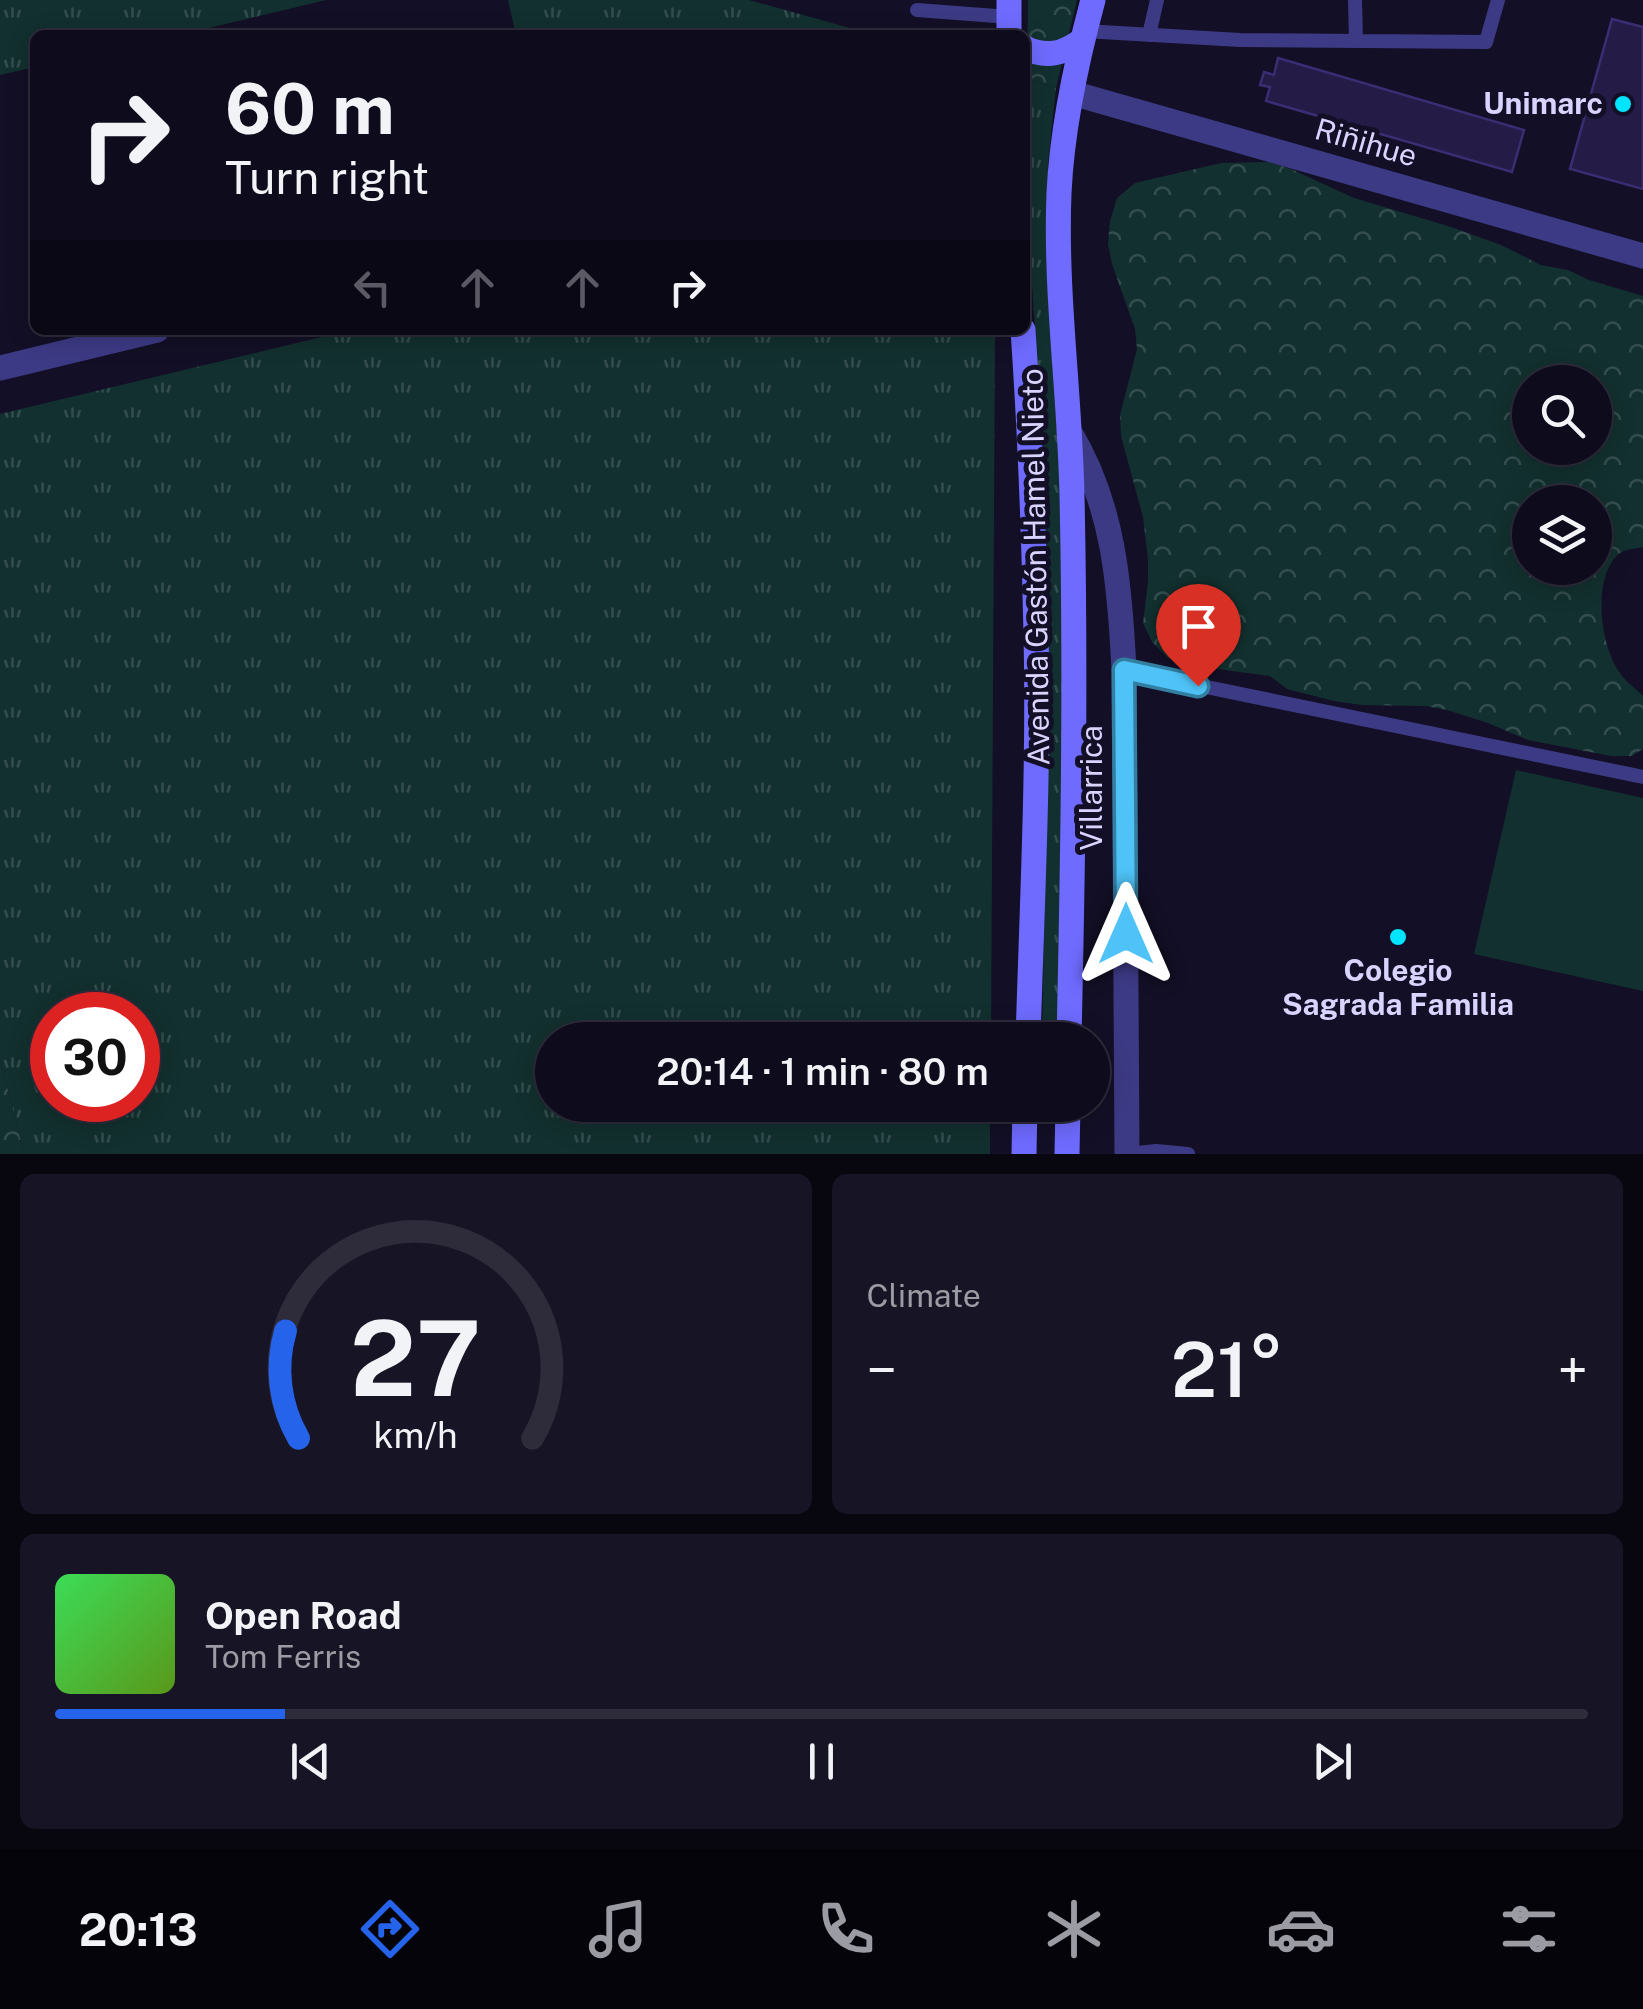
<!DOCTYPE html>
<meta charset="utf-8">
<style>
:root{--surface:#0e0b1c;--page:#171425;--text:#f1f3f6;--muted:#9b9ba3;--line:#2e2b3b;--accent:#2563eb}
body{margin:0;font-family:"Public Sans",sans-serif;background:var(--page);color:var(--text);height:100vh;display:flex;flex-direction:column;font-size:38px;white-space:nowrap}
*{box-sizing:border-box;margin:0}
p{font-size:32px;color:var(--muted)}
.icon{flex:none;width:55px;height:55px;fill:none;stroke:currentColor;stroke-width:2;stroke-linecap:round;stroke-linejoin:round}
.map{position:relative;height:1154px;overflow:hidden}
.details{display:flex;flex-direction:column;gap:20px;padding:20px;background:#08060f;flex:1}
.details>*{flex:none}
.banner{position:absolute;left:30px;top:30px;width:1000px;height:305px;border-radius:15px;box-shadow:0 5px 25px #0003,0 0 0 2px var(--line);background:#0e0b1c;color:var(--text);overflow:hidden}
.fabs{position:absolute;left:1512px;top:365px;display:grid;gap:20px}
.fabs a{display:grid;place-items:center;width:100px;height:100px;border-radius:50%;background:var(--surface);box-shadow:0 5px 25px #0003,0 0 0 2px var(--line);font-size:50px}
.speed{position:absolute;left:30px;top:992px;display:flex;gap:20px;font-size:50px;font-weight:700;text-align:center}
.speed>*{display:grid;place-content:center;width:130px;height:130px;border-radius:50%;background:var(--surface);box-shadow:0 5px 25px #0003,0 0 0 2px var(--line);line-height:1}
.speed .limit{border:15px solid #d22;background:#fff;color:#111}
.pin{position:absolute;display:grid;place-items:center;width:85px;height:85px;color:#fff;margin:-102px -42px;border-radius:50% 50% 50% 0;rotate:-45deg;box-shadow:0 0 10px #0007}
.pin .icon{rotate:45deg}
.me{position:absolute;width:110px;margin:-55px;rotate:0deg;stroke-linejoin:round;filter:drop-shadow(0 0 8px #0008)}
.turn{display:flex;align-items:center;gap:35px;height:210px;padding:0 30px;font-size:45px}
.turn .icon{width:130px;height:130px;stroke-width:2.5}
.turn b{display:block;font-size:70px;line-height:85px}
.lanes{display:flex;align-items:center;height:95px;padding:0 30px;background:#0003;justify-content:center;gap:50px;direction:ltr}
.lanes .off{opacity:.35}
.big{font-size:75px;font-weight:600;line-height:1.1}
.details .card{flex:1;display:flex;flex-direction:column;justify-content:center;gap:15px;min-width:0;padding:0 35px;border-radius:15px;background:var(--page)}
.details .dial{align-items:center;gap:0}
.dial svg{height:260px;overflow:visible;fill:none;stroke:var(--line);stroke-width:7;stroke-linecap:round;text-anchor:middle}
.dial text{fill:var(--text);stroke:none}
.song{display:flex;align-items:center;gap:30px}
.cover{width:120px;height:120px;border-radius:15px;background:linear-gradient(135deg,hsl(130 70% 55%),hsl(90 70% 35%))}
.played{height:10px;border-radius:5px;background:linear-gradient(90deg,var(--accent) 15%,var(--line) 15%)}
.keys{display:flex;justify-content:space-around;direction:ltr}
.heat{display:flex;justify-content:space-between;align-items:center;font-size:55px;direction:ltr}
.details .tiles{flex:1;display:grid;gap:20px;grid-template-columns:1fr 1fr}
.card:last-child{grid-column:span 2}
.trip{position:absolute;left:535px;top:1022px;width:575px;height:100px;border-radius:50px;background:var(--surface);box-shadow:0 5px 25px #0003,0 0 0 2px var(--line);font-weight:600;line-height:100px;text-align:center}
.tabs{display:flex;height:160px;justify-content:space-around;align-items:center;background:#06040b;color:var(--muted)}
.tabs .icon{width:70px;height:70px}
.tabs .active{color:var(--accent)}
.tabs b{font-size:45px;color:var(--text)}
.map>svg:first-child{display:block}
.grass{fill:url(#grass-tufts);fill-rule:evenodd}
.forest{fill:url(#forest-crowns);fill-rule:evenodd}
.garden{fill:#12302f}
.building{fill:#241b47;stroke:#3b2d73;stroke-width:2.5}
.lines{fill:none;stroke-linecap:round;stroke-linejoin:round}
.service{stroke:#3d3a85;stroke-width:14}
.minor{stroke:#3d3a85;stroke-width:25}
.tertiary{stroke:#3d3a85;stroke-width:25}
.secondary{stroke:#6f6bff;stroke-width:25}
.route-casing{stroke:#337fa1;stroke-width:25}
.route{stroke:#4fc3f7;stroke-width:18}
.poi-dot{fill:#00e5ff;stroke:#130f26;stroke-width:4}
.labels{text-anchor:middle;stroke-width:10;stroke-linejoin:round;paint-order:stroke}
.poi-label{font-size:30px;font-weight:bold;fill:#d9d4ff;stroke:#130f26;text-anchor:end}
.street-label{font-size:30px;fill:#d9d4ff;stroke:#130f26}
</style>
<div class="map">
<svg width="1643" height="1154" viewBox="0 0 1643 1154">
<defs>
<pattern id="grass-tufts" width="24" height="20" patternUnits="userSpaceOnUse" patternTransform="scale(2.5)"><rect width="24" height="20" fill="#12302f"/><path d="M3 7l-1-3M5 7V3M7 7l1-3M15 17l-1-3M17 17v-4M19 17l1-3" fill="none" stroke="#344d4e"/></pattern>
<pattern id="forest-crowns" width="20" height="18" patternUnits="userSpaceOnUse" patternTransform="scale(2.5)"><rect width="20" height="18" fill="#12302f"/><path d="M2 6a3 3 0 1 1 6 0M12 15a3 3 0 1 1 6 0" fill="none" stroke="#344d4e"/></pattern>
</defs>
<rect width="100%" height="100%" fill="#130f26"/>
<path class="grass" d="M0 0H326L179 35H35V67L0 75Z
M508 0H749L875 35H516Z
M1027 79 1056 88 1048 163 1047 231 1049 315 1059 464 1064 683 1057 1040H1042L1049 684 1041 423 1026 191Z
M351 330H995L991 1040H552V1105H990V1154H24L0 1059V414ZM52 1015H138V1100H52Z"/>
<path class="forest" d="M1028 0H1077L1056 88 1027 79Z
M1268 162 1291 169 1354 198 1451 227 1501 245 1541 265 1568 270 1589 280 1643 296V547C1635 549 1626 549 1620 553 1591 576 1600 646 1620 673 1626 682 1636 689 1643 696V749L1632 756H1611L1528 740 1488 723 1447 710 1425 706 1362 705 1334 701 1287 689 1270 676 1187 665 1168 658 1152 642 1143 623 1148 582V560L1143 517 1121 436 1120 415 1137 349 1135 329 1112 264 1108 244 1110 221 1117 198 1135 183 1221 163ZM1530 382H1595V448H1530ZM1530 502H1595V568H1530Z
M0 1059 24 1154H0Z"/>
<path class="garden" d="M1516 770 1643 798V991L1474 954Z"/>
<path class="building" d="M1612 19 1643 27V189L1570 169Z
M1278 58 1524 130 1512 172 1266 101 1270 87 1260 85 1264 72 1274 75Z"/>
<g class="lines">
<path class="service" d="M1355 0 1356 41
M917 10 1009 17
M1084 31 1240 40 1486 42 1498 0
M1149 35 1157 0
M1124 670 1643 777
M1127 1154 1156 1151 1188 1154"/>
<path class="minor" d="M0 368 157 330
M1069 431C1114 504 1120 587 1124 670L1127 1154"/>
<path class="tertiary" d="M1072 93 1643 256"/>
<path class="secondary" d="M1009 35V0
M1025 48C1046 58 1064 54 1082 40
M1023 330C1030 432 1034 533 1036 635 1039 770 1032 905 1028 1040
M1069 1040C1073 858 1076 677 1072 496 1070 395 1055 294 1059 193 1062 128 1076 63 1093 0
M1024 1154 1025 1105
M1067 1154 1068 1105"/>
</g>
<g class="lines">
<g class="route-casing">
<path id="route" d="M1126 934 1124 670 1198 686"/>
</g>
<use href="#route" class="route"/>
</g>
<g class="poi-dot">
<circle cx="1623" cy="104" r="10"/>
<circle cx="1398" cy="937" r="10"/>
</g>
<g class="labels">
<g class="poi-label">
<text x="1603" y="114">Unimarc</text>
<text x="1398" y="981" text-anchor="middle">Colegio<tspan x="1398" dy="34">Sagrada Familia</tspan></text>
</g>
<g class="street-label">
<text transform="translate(1366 143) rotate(16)" y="10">Riñihue</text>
<text transform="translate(1036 567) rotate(-91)" y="10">Avenida Gastón Hamel Nieto</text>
<text transform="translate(1092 788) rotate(-90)" y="10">Villarrica</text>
</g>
</g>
</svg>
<div class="fabs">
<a><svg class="icon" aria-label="search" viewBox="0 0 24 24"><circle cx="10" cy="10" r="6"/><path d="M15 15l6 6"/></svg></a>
<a><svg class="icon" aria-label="layers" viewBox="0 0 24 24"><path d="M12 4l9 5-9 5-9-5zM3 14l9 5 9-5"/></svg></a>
</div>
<div class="speed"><div class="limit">30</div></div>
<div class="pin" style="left:1198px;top:686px;background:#d93025"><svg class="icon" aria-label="arrive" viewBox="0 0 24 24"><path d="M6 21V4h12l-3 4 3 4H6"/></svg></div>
<svg class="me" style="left:1126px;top:934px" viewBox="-20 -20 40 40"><path d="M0-17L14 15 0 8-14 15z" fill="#4fc3f7" stroke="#fff" stroke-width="4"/></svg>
<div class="trip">20:14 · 1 min · 80 m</div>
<div class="banner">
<div class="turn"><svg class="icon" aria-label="right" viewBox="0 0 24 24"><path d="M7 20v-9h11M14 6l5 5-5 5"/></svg><div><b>60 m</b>Turn right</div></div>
<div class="lanes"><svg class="icon off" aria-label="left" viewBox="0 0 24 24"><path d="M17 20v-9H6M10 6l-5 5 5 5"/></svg><svg class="icon off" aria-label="ahead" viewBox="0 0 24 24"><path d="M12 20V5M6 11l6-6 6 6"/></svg><svg class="icon off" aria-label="ahead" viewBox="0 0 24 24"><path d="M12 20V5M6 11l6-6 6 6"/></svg><svg class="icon" aria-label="right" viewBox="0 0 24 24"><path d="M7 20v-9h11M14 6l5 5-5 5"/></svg></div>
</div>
</div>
<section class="details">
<div class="tiles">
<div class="card dial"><svg viewBox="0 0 100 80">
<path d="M14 69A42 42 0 1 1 86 69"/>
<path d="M14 69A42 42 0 0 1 10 36" stroke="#2563eb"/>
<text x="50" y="56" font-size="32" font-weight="700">27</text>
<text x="50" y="72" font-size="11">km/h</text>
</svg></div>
<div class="card"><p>Climate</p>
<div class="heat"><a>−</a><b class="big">21°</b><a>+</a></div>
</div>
<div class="card">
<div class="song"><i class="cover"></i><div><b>Open Road</b><p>Tom Ferris</p></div></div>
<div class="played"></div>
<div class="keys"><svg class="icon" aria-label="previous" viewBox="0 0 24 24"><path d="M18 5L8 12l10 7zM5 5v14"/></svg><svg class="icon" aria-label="pause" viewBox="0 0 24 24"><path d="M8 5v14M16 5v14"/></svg><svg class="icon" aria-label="next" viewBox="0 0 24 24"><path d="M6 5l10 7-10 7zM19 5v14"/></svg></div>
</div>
</div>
</section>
<nav class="tabs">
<b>20:13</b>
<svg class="icon active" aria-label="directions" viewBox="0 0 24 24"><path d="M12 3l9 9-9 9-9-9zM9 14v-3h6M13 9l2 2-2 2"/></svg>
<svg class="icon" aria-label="music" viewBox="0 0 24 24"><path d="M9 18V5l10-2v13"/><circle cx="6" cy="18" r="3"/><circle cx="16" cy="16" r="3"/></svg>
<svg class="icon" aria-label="phone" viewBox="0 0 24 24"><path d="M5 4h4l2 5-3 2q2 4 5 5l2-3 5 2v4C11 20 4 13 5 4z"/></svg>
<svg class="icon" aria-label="climate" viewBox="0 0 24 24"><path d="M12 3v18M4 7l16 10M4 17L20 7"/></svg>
<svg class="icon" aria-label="car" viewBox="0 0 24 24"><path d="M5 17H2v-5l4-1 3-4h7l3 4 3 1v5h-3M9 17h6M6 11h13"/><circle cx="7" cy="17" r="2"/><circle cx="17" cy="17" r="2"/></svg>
<svg class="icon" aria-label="filters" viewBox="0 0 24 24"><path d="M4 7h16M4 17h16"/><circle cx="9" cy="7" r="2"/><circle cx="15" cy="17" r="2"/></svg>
</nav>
